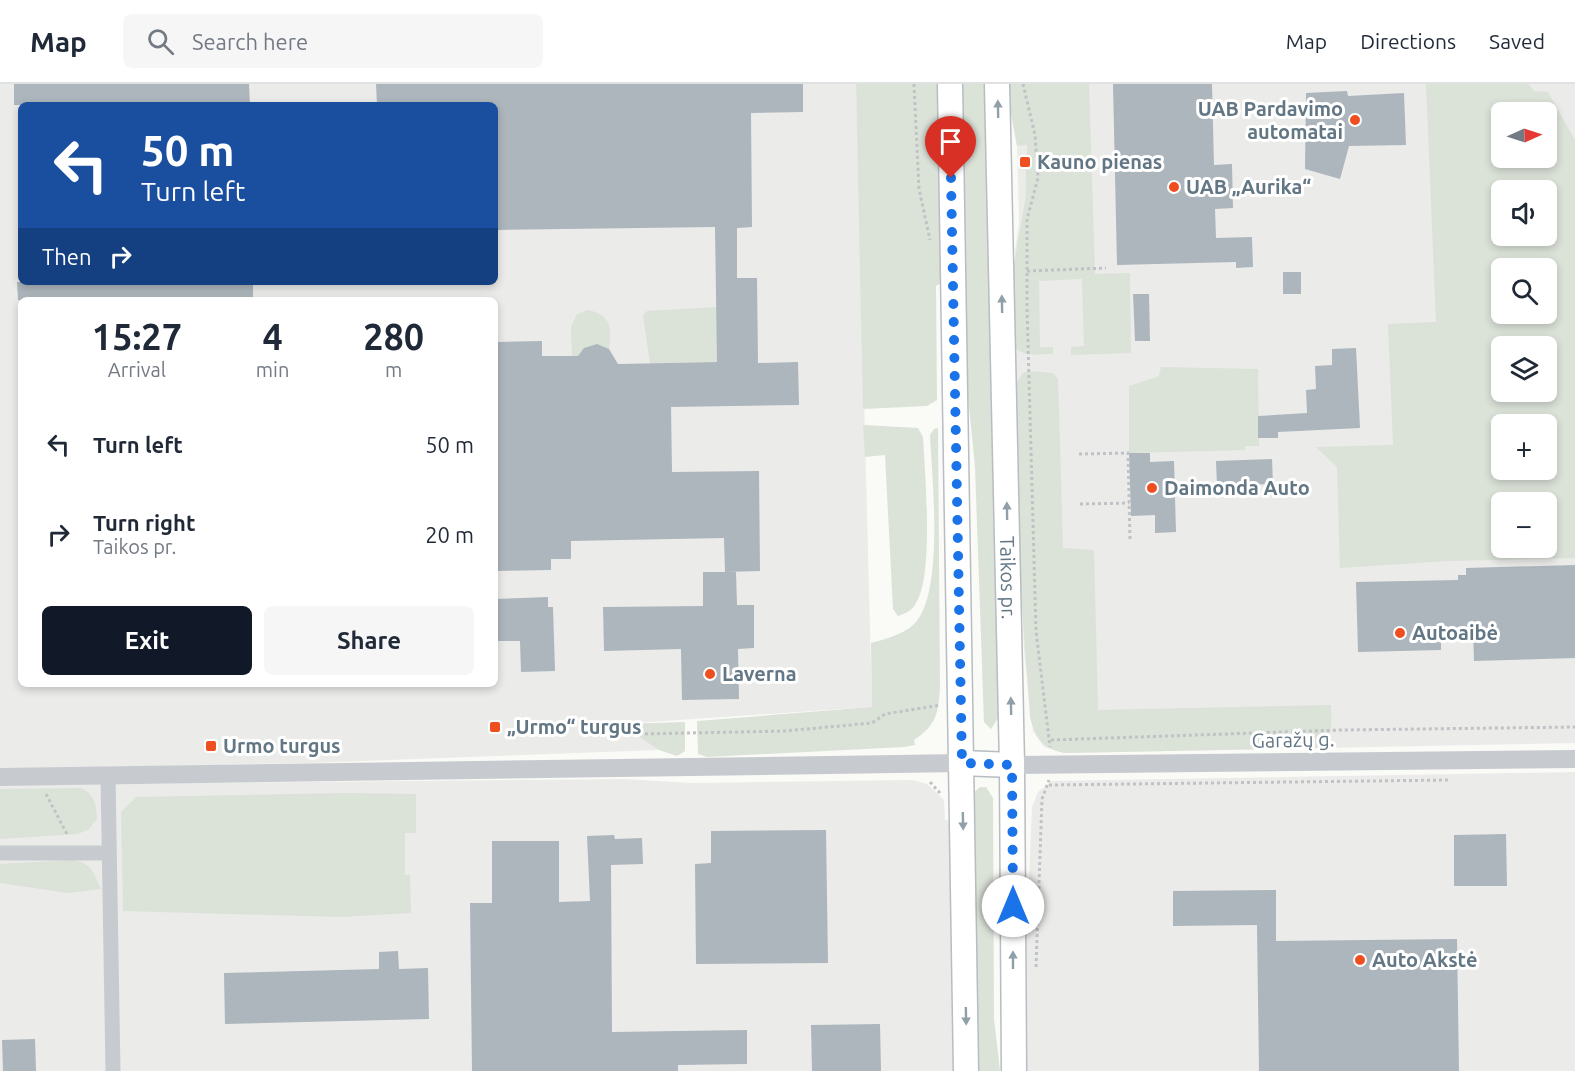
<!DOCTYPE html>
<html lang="en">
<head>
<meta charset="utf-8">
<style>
  body { margin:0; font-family:Ubuntu,sans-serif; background:#f6f6f7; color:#1f2937; height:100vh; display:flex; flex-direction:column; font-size:22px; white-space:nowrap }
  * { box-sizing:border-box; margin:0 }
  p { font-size:20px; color:#747a83 }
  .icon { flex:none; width:33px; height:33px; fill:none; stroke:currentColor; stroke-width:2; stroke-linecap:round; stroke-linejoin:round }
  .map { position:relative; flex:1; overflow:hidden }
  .panel { position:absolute; left:18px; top:213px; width:480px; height:390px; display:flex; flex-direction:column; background:#fff; border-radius:9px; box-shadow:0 3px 9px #0003 }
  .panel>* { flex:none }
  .banner { position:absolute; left:18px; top:18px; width:480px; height:183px; border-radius:9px; box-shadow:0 3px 9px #0003; background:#1a4fa0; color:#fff; overflow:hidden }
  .needle { width:39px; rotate:87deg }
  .tools { position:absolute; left:1491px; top:18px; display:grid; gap:12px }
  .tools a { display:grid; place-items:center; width:66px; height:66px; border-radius:9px; background:#fff; box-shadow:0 3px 9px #0003; font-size:30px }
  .pin { position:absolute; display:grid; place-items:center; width:51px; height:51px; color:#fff; margin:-62px -26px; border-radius:50% 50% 50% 0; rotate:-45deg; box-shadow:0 0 6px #0007 }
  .pin .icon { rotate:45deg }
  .me { position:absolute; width:66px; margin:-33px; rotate:0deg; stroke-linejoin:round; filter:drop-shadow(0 0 4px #0008) }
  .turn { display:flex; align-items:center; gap:21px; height:126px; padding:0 24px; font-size:27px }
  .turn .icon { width:78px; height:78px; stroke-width:2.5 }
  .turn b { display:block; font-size:42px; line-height:51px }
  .then { display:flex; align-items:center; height:57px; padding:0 24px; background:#0003; gap:12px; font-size:22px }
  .eta { display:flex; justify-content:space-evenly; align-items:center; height:102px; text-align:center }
  .eta b { font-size:36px; font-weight:600; line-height:42px }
  .button { display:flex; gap:12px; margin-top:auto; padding:12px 24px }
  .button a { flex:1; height:69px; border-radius:9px; background:#111827; color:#fff; font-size:24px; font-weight:600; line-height:69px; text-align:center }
  .button a+a { background:#f6f6f7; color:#1f2937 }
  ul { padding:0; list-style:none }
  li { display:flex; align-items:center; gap:18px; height:90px; padding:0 24px }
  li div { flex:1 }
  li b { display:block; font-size:22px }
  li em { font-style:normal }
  header { display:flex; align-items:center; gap:36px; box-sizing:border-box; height:84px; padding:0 30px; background:#fff; border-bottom:2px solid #e0e1e3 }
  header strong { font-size:28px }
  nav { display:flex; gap:33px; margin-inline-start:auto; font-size:21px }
  .search { width:420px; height:54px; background:#f6f6f7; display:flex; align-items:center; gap:15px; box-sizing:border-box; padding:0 21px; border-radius:9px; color:#747a83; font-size:22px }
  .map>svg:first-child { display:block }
  .built { fill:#ebebea; fill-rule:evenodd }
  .green { fill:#dbe2d8; fill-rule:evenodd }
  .building { fill:#adb6bc }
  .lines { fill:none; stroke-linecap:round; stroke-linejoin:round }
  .primary-casing { stroke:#b7bdc1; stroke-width:27 }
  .path { stroke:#c0c3c5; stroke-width:3; stroke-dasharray:3 3; stroke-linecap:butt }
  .minor { stroke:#c7cbcf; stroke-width:15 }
  .tertiary { stroke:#c7cbcf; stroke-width:18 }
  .primary { stroke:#fff; stroke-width:24 }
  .oneway { fill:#919fa9 }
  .route { stroke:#1a73e8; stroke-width:10; stroke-dasharray:0 18 }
  .poi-dot { fill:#ef4e21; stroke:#fff; stroke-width:2 }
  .labels { text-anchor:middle; stroke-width:6; stroke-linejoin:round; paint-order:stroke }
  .poi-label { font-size:20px; font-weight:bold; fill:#627684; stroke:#fff; text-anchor:start }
  .street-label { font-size:20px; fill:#627684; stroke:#fff }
</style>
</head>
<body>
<header>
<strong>Map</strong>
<div class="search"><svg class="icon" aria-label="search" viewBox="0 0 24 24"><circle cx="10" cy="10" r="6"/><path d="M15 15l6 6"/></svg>Search here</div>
<nav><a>Map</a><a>Directions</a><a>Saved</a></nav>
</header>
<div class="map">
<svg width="1575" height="987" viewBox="0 0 1575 987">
  <rect width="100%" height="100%" fill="#fafaf7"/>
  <!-- built -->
  <g class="built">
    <path d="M0,0h856l16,623 -251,17 38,26 -350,13 -309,6zM21,21h474v177h-474zM21,216h474v384h-474z"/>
    <path d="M1009,0h566v659l-510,10 -21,-6 -11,-16 -9,-79 -10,-266 1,-135 4,-28 -2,-77 -7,-38zM1502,28h44v46h-44zM1502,106h44v46h-44zM1502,184h44v46h-44zM1502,262h44v46h-44zM1502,340h44v46h-44zM1502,418h44v46h-44z"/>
    <path d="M1575,688v299h-548l-2,-97 7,-167 6,-15 14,-11z"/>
    <path d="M623,695l70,4 219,-3 15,4 8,7 9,9 1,20 6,1 2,250h-953v-286z"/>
  </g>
  <!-- green -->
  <g class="green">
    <path d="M856,0h82l4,198 -6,4 1,114 -10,6 -64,3z"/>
    <path d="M960,0h27l11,634 -7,11 -7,-7 -9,-255 -9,-92z"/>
    <path d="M1009,0h80l6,190 35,-1 1,80 -60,2v-8l13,-1 -2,-67 -43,2 1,66h13v7c-16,0 -31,4 -41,-10v-68l14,-81v-25h4l1,-14h-4v-11l-10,1 -7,-38z"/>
    <path d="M1426,0h103l5,7 14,1 27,48v418l-127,3 -108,7 -3,-101 -21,-20 77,-2 -5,-121 48,-2zM1502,28h44v46h-44zM1502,106h44v46h-44zM1502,184h44v46h-44zM1502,262h44v46h-44zM1502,340h44v46h-44zM1546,418v46h-44v-46z"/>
    <path d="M717,223v55l-67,1 -7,-47 4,-5z"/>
    <path d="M588,226c23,5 24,18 21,39 -13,-5 -22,-5 -31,7h-6l-1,-29 6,-13z"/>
    <path d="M1161,283l97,2 1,77h-14v4l-116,3v-67l30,-10z"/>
    <path d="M1029,287l24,2 5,6 5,169 31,2 4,160 233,-5c0,18 3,31 -13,43l-253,5c-22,-4 -30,-15 -35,-36l-12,-166 -4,-165 9,-13z"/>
    <path d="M863,341l55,3 5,9c2,35 11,139 -7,166 -4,8 -10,10 -18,13l-5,-7 -8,-154 -20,2z"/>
    <path d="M938,344l2,260c-2,25 -3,37 -26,52l1,5 -11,2 -197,10 -9,-3 -1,-33 175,-14 -1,-64c14,-4 31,-8 42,-18 32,-28 19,-149 17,-190l4,-6z"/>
    <path d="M685,638v29l-8,5 -18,-6 -39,-26z"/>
    <path d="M980,703h6l7,11 1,221 6,52h-23l-4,-278z"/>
    <path d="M81,704c14,7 15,16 16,31l-9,11 -11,4 -77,5v-50z"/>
    <path d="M344,709l72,1v39h-11v42h5l1,38 -69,4 -219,-6 -2,-99 15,-15z"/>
    <path d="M73,776c18,3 21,13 28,29l-33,4 -68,-10v-19z"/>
  </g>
  <!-- building -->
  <g class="building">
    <path d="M14,0h235l1,21h-236z"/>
    <path d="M376,0h427v28l-52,1 1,114 -15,1v50h20l1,85 40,-1 1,43 -128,2 1,65 87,-1 1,100 -35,1 -1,-34 -153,3v18h-20v11l-56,1v-229l47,-1v15h36l6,-8 13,-4 12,5 9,15 99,-2 -2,-135 -220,3v-125h-118z"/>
    <path d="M1113,0h99l2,81 18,-1 1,44 -18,1 1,29 36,-1 1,30 -17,1v-6l-119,3z"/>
    <path d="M1347,7l1,5 56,-3 2,52 -57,1 -9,33 -35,-10 1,-76z"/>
    <rect x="1283" y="188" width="18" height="22"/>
    <path d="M17,198h236v18h-235z"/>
    <path d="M1133,210h16l1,47h-15z"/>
    <path d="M1356,264l4,80 -82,4v6h-20v-22l49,-3 -1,-23 10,-1 -1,-23 17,-1v-16z"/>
    <path d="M1129,369h21v9l24,-1 2,71 -21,1v-18l-24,1z"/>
    <path d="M1272,375l1,25 -56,2 -1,-25z"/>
    <path d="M1575,481v93l-101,3 -1,-32h-32v21l-83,2 -2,-70 102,-2v-5h8v-7z"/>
    <path d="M703,488h33l1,33h17v43l-16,1 1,50 -57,1 -1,-51 -77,2 -1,-44 100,-1z"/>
    <path d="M548,513v10h5l2,64 -34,1 -1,-31h-25v-42z"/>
    <path d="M826,746l2,133 -132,1 -1,-100 16,-1v-32z"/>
    <path d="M1506,750l1,52h-53v-51z"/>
    <path d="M614,751l1,4 27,-1 1,26 -32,1 1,167 135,-2v34l-69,1v6h-206l-2,-168h22v-62h67v61l31,-1 -3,-65z"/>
    <path d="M1276,806v51l181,-2 2,132h-200l-2,-146 -84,1v-35z"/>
    <path d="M398,867l1,18 29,-1 1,51 -204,5 -1,-51 155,-4v-17z"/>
    <path d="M880,940l1,47h-69l-1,-46z"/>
    <path d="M35,955l1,32h-33l-1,-31z"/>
  </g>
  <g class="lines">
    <!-- primary casing -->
    <g class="primary-casing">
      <g id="primary">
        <path d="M950,0l16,987"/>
        <path id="s1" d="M997,0l15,681 2,306"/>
        <path d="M962,679l50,2"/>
      </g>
    </g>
    <!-- path -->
    <g class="path">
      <path d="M914,0l5,105 11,51"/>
      <path d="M1023,0l12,51 3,43 -11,41v88l9,324 14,116"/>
      <path d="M1027,187l79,-3"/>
      <path d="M1079,370l49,-1 2,87"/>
      <path d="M1080,420l49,-1"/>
      <path d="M591,651l194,-4 87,-8 13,-9 56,-9"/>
      <path d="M1051,656l291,-10 233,-3"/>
      <path d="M930,698l10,11"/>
      <path d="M1049,701l401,-5"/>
      <path d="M46,710l22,42"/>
      <path d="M1036,883l6,-168 7,-19"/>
    </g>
    <!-- minor -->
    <g class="minor">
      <path d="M108,692l5,295"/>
      <path d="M0,769h109"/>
    </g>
    <!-- tertiary -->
    <g class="tertiary">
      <path d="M1012,681l563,-6"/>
      <path d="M0,693l962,-14"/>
    </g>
    <!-- primary -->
    <use href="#primary" class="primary"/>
  </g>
  <!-- one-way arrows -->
  <defs><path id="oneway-solid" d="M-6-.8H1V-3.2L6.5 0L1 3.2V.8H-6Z" transform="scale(1.5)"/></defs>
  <g class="oneway">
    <use href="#oneway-solid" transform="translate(998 25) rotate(-91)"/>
    <use href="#oneway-solid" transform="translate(1002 220) rotate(-91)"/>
    <use href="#oneway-solid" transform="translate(1007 427) rotate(-91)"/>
    <use href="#oneway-solid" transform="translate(1011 622) rotate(-91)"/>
    <use href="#oneway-solid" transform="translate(963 737) rotate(89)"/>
    <use href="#oneway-solid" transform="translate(1013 876) rotate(-90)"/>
    <use href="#oneway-solid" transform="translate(966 932) rotate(89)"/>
  </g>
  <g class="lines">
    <!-- route -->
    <path class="route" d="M951,94l11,585 50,2 1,141"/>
  </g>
  <!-- markers -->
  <g class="poi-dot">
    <circle cx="1355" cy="36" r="6"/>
    <rect x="1019" y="72" width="12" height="12" rx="3"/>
    <circle cx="1174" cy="103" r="6"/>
    <circle cx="1152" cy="404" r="6"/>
    <circle cx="1400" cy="549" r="6"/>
    <circle cx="710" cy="590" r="6"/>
    <rect x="489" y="637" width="12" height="12" rx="3"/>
    <rect x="205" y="656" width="12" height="12" rx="3"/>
    <circle cx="1360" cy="876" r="6"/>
  </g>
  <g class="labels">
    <!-- poi labels -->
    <g class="poi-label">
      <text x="1343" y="32" text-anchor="end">UAB Pardavimo<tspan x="1343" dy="23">automatai</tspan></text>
      <text x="1037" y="85">Kauno pienas</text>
      <text x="1186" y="110">UAB „Aurika“</text>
      <text x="1164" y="411">Daimonda Auto</text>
      <text x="1412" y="556">Autoaibė</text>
      <text x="722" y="597">Laverna</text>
      <text x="507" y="650">„Urmo“ turgus</text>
      <text x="223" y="669">Urmo turgus</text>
      <text x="1372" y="883">Auto Akstė</text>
    </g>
    <!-- street labels -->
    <g class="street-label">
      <text dy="7" stroke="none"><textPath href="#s1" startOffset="494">Taikos pr.</textPath></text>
      <text transform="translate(1293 656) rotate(-1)" y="7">Garažų g.</text>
    </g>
  </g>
</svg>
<div class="tools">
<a><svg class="needle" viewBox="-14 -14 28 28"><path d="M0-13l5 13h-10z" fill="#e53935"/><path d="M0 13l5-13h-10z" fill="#747a83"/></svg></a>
<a><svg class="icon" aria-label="sound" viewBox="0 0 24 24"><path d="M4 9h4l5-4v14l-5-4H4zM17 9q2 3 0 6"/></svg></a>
<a><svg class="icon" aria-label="search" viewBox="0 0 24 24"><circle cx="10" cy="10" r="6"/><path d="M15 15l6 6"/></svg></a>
<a><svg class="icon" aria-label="layers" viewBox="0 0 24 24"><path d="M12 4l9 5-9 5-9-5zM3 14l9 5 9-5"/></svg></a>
<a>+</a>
<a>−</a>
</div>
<div class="pin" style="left:951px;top:94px;background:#d93025"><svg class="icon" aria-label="arrive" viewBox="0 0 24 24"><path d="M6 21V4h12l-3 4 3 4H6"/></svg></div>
<svg class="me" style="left:1013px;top:822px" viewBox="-20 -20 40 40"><circle r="19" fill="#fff"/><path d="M0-13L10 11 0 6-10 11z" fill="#1a73e8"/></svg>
<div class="banner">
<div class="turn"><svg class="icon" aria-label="left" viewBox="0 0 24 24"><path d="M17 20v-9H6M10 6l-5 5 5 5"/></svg><div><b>50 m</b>Turn left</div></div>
<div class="then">Then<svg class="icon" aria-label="right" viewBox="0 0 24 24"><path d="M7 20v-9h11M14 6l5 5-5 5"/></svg></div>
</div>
<section class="panel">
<div class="eta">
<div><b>15:27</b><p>Arrival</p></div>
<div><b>4</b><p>min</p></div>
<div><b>280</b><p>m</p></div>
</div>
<ul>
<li><svg class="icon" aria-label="left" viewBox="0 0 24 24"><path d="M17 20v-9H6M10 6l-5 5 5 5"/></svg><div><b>Turn left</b></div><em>50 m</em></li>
<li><svg class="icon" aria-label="right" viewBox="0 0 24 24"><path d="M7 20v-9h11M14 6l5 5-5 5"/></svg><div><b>Turn right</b><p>Taikos pr.</p></div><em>20 m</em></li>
</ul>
<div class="button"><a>Exit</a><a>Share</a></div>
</section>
</div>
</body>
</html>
